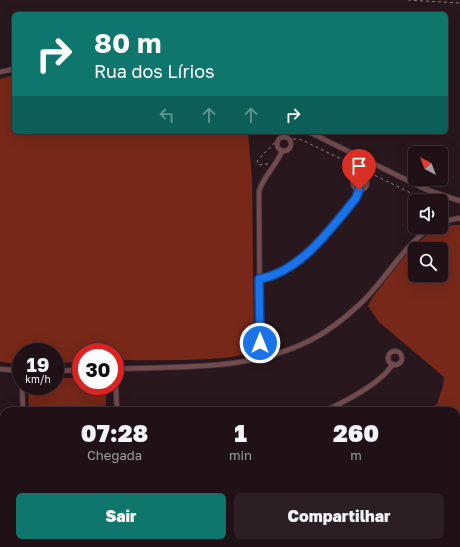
<!DOCTYPE html>
<html lang="pt">
<head>
<meta charset="utf-8">
<style>
  body { margin:0; font-family:"Golos Text",sans-serif; background:#2c1f23; color:#f1f3f6; height:100vh; display:flex; flex-direction:column; font-size:15px; white-space:nowrap }
  * { box-sizing:border-box; margin:0 }
  p { font-size:13px; color:#a19da1 }
  .icon { flex:none; width:22px; height:22px; fill:none; stroke:currentColor; stroke-width:2; stroke-linecap:round; stroke-linejoin:round }
  .map { position:relative; flex:1; overflow:hidden }
  .side { position:absolute; left:0px; top:407px; width:460px; height:140px; display:flex; flex-direction:column; background:#1f1116; border-radius:12px 12px 0 0; box-shadow:0 4px 16px #0002,0 0 0 1px #3c3135 }
  .side>* { flex:none }
  .guide { position:absolute; left:12px; top:12px; width:436px; height:122px; border-radius:6px; box-shadow:0 4px 16px #0002,0 0 0 1px #3c3135; background:#0f766e; color:#fff; overflow:hidden }
  .needle { width:26px; rotate:318deg }
  .controls { position:absolute; left:408px; top:146px; display:grid; gap:8px }
  .controls a { display:grid; place-items:center; width:40px; height:40px; border-radius:6px; background:#1f1116; box-shadow:0 4px 16px #0002,0 0 0 1px #3c3135; font-size:20px }
  .speed { position:absolute; left:12px; top:343px; display:flex; gap:8px; font-size:20px; font-weight:700; text-align:center }
  .speed>* { display:grid; place-content:center; width:52px; height:52px; border-radius:50%; background:#1f1116; box-shadow:0 4px 16px #0002,0 0 0 1px #3c3135; line-height:1 }
  .speed small { font-size:10px; font-weight:400 }
  .speed .limit { border:6px solid #d22; background:#fff; color:#111 }
  .pin { position:absolute; display:grid; place-items:center; width:34px; height:34px; color:#fff; margin:-41px -17px; border-radius:50% 50% 50% 0; rotate:-45deg; box-shadow:0 0 4px #0007 }
  .pin .icon { rotate:45deg }
  .me { position:absolute; width:44px; margin:-22px; rotate:0deg; stroke-linejoin:round; filter:drop-shadow(0 0 3px #0008) }
  .turn { display:flex; align-items:center; gap:14px; height:84px; padding:0 16px; font-size:18px }
  .turn .icon { width:52px; height:52px; stroke-width:2.5 }
  .turn b { display:block; font-size:28px; line-height:34px }
  .lanes { display:flex; align-items:center; height:38px; padding:0 16px; background:#0003; justify-content:center; gap:20px; direction:ltr }
  .lanes .off { opacity:.35 }
  .eta { display:flex; justify-content:space-evenly; align-items:center; height:68px; text-align:center }
  .eta b { font-size:24px; font-weight:800; line-height:28px }
  .action { display:flex; gap:8px; margin-top:auto; padding:8px 16px }
  .action a { flex:1; height:46px; border-radius:6px; background:#0f766e; color:#fff; font-size:16px; font-weight:800; line-height:46px; text-align:center }
  .action a+a { background:#2c1f23; color:#f1f3f6 }
  .map>svg:first-child { display:block }
  .forest { fill:#772819; fill-rule:evenodd }
  .lines { fill:none; stroke-linecap:round; stroke-linejoin:round }
  .stream { stroke:#a27aa8; stroke-width:1.5 }
  .street-casing { stroke:#45343b; stroke-width:6 }
  .secondary-casing { stroke:#45343b; stroke-width:8 }
  .path { stroke:#908086; stroke-width:1; stroke-dasharray:3 3; stroke-linecap:butt }
  .street { stroke:#714b4e; stroke-width:4.5 }
  .secondary { stroke:#a06469; stroke-width:6 }
  .route-casing { stroke:#114b97; stroke-width:10 }
  .route { stroke:#1a73e8; stroke-width:7 }
</style>
</head>
<body>
<div class="map">
<svg width="460" height="547" viewBox="0 0 460 547">
  <rect width="100%" height="100%" fill="#29171e"/>
  <!-- forest -->
  <g class="forest">
    <path d="M14,75v57h234l4,46 2,162c-1,5 -3,9 -8,13 -14,9 -108,7 -131,7v-8h-34v10l-26,1v-11h-34v12l-21,-2v-283z"/>
    <path d="M460,225v297l-4,1v-112h-30l11,-7 6,-18 1,-9 -65,-55 -11,-16 4,-8c18,-22 45,-64 72,-72 5,-1 11,-1 16,-1zM415,249h26v26h-26z"/>
    <path d="M55,378h26v8h23l3,4 -2,21h-76l-1,-25h27z"/>
    <path d="M20,543h135l-7,4h-141z"/>
    <path d="M174,543h243l-6,4h-226z"/>
  </g>
  <g class="lines">
    <!-- stream -->
    <g class="stream">
      <path d="M456,484l4,-2"/>
      <path d="M203,543l12,4"/>
      <path d="M132,547l1,-4"/>
      <path d="M220,547h11"/>
      <path d="M320,547l5,-4"/>
    </g>
    <!-- street casing -->
    <g class="street-casing">
      <g id="street">
        <path d="M0,72l14,-3"/>
        <path d="M309,132l116,57 35,12"/>
        <circle cx="284" cy="144" r="7"/>
        <circle cx="360" cy="183" r="7"/>
        <path d="M441,222l19,-4"/>
        <path d="M259,279c40,-6 72,-52 97,-81l3,-8"/>
        <circle cx="395" cy="358" r="7"/>
        <path d="M260,359l-1,-168c5,-15 17,-25 23,-40"/>
        <path d="M0,369l21,2"/>
        <path d="M115,369c66,-3 136,2 196,-29 18,-9 34,-22 49,-36 24,-22 45,-61 72,-77"/>
        <path d="M115,369l2,42"/>
        <path d="M55,371l26,-1"/>
        <path d="M22,386l1,25"/>
        <path d="M324,411c21,-9 57,-28 69,-47"/>
        <path d="M0,437h4"/>
        <path d="M0,503l4,-1"/>
      </g>
    </g>
    <!-- secondary casing -->
    <g class="secondary-casing">
      <g id="secondary">
        <path d="M456,531l4,-1"/>
        <path d="M456,540l4,-1"/>
        <path d="M420,547l7,-4"/>
        <path d="M439,547l10,-4"/>
      </g>
    </g>
    <!-- path -->
    <g class="path">
      <path d="M408,0l52,3"/>
      <path d="M268,164l-8,1 -3,-2 1,-3 22,-23 22,3 107,52 7,9"/>
    </g>
    <!-- street -->
    <use href="#street" class="street"/>
    <!-- secondary -->
    <use href="#secondary" class="secondary"/>
  </g>
  <g class="lines">
    <!-- route casing -->
    <g class="route-casing">
      <path id="route" d="M260,343l-1,-64c42,-7 72,-51 97,-81l3,-8"/>
    </g>
    <!-- route -->
    <use href="#route" class="route"/>
  </g>
</svg>
<div class="controls">
<a><svg class="needle" viewBox="-14 -14 28 28"><path d="M0-13l5 13h-10z" fill="#e53935"/><path d="M0 13l5-13h-10z" fill="#a19da1"/></svg></a>
<a><svg class="icon" aria-label="sound" viewBox="0 0 24 24"><path d="M4 9h4l5-4v14l-5-4H4zM17 9q2 3 0 6"/></svg></a>
<a><svg class="icon" aria-label="search" viewBox="0 0 24 24"><circle cx="10" cy="10" r="6"/><path d="M15 15l6 6"/></svg></a>
</div>
<div class="speed"><div>19<small>km/h</small></div><div class="limit">30</div></div>
<div class="pin" style="left:359px;top:190px;background:#d93025"><svg class="icon" aria-label="arrive" viewBox="0 0 24 24"><path d="M6 21V4h12l-3 4 3 4H6"/></svg></div>
<svg class="me" style="left:260px;top:343px" viewBox="-20 -20 40 40"><circle r="17" fill="#1a73e8" stroke="#fff" stroke-width="3"/><path d="M0-11L8 9 0 5-8 9z" fill="#fff"/></svg>
<div class="guide">
<div class="turn"><svg class="icon" aria-label="right" viewBox="0 0 24 24"><path d="M7 20v-9h11M14 6l5 5-5 5"/></svg><div><b>80 m</b>Rua dos Lírios</div></div>
<div class="lanes"><svg class="icon off" aria-label="left" viewBox="0 0 24 24"><path d="M17 20v-9H6M10 6l-5 5 5 5"/></svg><svg class="icon off" aria-label="ahead" viewBox="0 0 24 24"><path d="M12 20V5M6 11l6-6 6 6"/></svg><svg class="icon off" aria-label="ahead" viewBox="0 0 24 24"><path d="M12 20V5M6 11l6-6 6 6"/></svg><svg class="icon" aria-label="right" viewBox="0 0 24 24"><path d="M7 20v-9h11M14 6l5 5-5 5"/></svg></div>
</div>
<section class="side">
<div class="eta">
<div><b>07:28</b><p>Chegada</p></div>
<div><b>1</b><p>min</p></div>
<div><b>260</b><p>m</p></div>
</div>
<div class="action"><a>Sair</a><a>Compartilhar</a></div>
</section>
</div>
</body>
</html>
